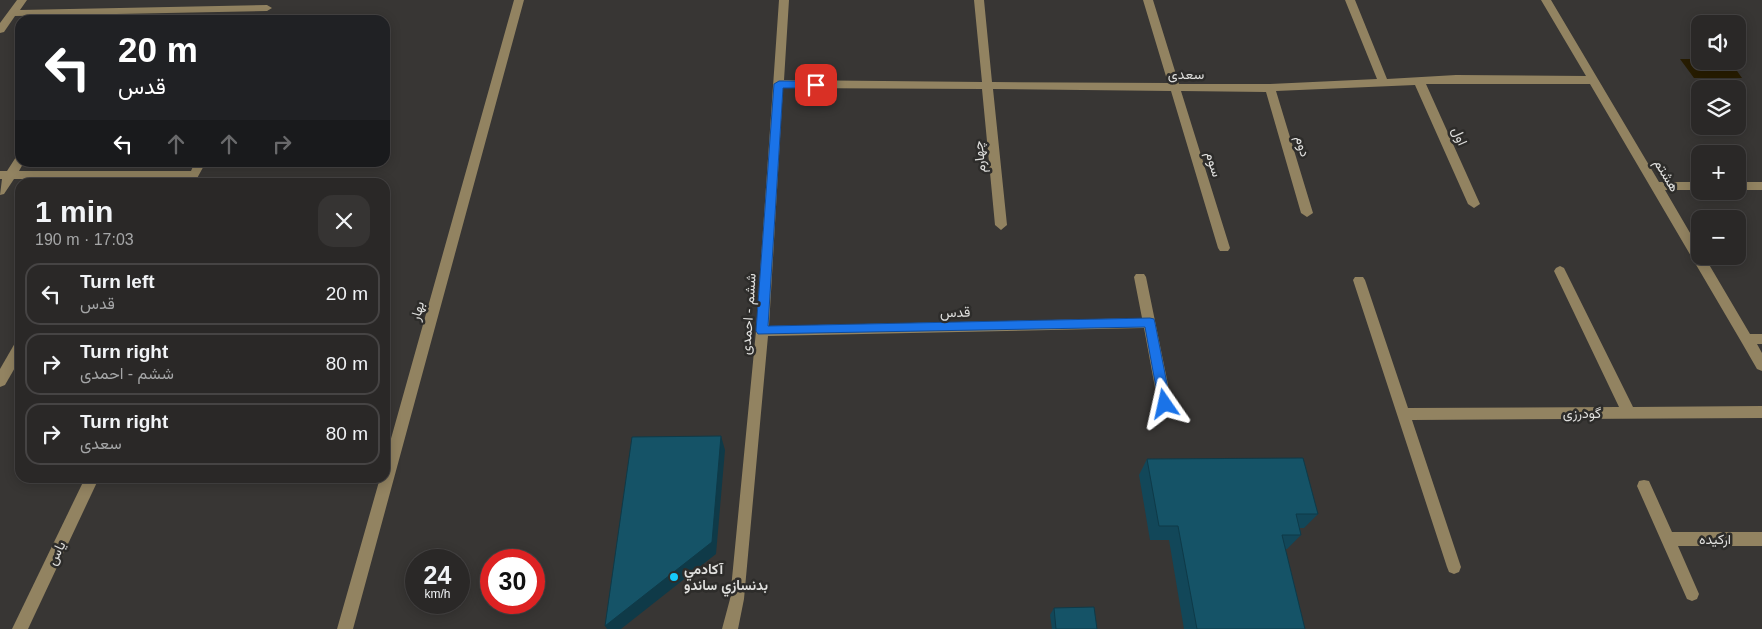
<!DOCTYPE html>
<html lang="en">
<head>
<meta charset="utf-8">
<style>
  body { margin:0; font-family:Helvetica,Vazirmatn,sans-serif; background:#363433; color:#f1f3f6; height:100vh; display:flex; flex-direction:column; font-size:19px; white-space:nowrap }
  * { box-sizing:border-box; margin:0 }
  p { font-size:16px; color:#a5a6a7 }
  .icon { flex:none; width:28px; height:28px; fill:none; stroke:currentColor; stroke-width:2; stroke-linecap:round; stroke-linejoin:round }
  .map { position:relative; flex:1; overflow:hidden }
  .panel { position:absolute; left:15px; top:178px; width:375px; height:305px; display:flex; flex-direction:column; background:#2a2827; border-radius:15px; box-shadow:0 2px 12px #0003,0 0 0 1px #464444 }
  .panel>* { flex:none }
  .top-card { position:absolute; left:15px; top:15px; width:375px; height:152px; border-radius:15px; box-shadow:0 2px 12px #0003,0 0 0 1px #464444; background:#202124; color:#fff; overflow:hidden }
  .fabs { position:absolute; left:1691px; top:15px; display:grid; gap:10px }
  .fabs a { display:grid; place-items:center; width:55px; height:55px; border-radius:10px; background:#2a2827; box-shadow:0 2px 12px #0003,0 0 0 1px #464444; font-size:25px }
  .speed { position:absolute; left:405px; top:549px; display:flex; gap:10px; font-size:25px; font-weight:700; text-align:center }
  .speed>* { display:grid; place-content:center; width:65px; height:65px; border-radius:50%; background:#2a2827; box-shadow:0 2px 12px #0003,0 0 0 1px #464444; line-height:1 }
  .speed small { font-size:12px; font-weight:400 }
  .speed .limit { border:8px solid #d22; background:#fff; color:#111 }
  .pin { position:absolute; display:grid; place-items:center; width:42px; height:42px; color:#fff; margin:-21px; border-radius:10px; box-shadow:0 2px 8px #0006 }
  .me { position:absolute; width:55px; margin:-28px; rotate:349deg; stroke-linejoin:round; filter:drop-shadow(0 0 4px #0008) }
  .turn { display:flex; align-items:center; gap:18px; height:105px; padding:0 20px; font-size:22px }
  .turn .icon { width:65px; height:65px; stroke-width:2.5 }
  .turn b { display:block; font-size:35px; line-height:42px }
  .lanes { display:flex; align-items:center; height:48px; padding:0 20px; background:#0003; justify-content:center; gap:25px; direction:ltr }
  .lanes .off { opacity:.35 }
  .round { display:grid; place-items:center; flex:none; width:52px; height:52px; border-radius:15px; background:#363433 }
  .headline { display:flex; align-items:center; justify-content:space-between; height:85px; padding:0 20px }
  h1 { font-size:30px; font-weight:700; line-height:38px }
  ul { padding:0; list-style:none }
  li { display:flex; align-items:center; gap:15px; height:62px; margin:0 10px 8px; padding:0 10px; border:2px solid #464444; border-radius:15px }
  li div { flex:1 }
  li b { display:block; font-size:19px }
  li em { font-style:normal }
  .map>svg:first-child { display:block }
  .water { fill:#281d02 }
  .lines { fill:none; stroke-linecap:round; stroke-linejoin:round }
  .minor { fill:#928361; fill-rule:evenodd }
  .wall { fill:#124759 }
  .shaded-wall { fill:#0f3a48 }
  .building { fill:#155367; stroke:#0f3a48 }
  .route { fill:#1a73e8; stroke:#114b97 }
  .poi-dot { fill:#16cafb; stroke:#2d2c2a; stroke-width:2 }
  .labels { text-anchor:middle; stroke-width:5; stroke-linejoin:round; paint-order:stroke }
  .street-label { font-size:14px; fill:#dfdfdd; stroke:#2d2c2a }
  .poi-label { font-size:14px; font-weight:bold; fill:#dfdfdd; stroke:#2d2c2a; text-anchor:start }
</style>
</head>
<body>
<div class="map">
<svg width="1762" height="629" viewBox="0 0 1762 629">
  <rect width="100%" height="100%" fill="#383634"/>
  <!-- water -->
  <path class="water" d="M1680,59h20v2h30l12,17h-48z"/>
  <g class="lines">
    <!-- minor -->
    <g class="minor">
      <path d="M17,0h10l-7,10 247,-5 5,3 -5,3 -252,5 -11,16 -4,1v-10z"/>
      <path d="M514,0h10l-171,629h-16l43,-151h5v-18z"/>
      <path d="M779,0h10l-5,80 198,2 -8,-82h10l8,82 176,1 -25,-83h10l26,84h91l107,-5 -32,-79h10l32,79 69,-4 130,1 -45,-76h10l108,182h41v8h-35l35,60v6h4l46,78h12v10h-5l5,9v18l-5,-2 -15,-26 -152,-259h-164l54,120 -6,4 -6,-4 -53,-119 -139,6 37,122 -6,4 -6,-4 -35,-121 -85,-1 49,157 -2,3h-8l-2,-3 -47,-157 -178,-2 14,136 -6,5 -6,-5 -13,-136 -199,-1 -14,238 373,-8 -8,-41 2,-3h8l2,3 26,127 -2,4 -5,2 -5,-2 -2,-4 -14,-76 -376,8 -24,263 -6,30h-16l8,-30 26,-268z"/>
      <path d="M20,156v6h4l-5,9h172l4,-9h11l-11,20h-10l1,-3h-172l-10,15 -4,1 2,-16h-2v-8h7l9,-14z"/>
      <rect x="1738" y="182" width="24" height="8"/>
      <path d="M1560,266l4,2 69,139 129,-1v12l-350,2 49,147 -2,5 -5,2 -5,-2 -2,-5 -94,-287 2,-3h8l2,3 43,128 211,-1 -65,-136 2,-3z"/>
      <path d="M20,342v17l-15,26 -5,2v-18l15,-26z"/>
      <path d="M85,478h14l-71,151h-16z"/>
      <path d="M1644,480l5,1 23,51h90v14h-84l21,48 -2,5 -5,2 -5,-2 -50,-113 2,-5z"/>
    </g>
  </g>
  <!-- wall -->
  <g class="wall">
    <path d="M1147,459l171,55 -14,14h-4l1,7 -14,14h-2l20,80h-121l-15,-89h-19l-11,-65z"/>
    <path d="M1054,608l43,21h-45l-2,-14z"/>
  </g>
  <!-- shaded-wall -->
  <path class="shaded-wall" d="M721,436l4,14 -9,104 -95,75h-14l-2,-3z"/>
  <!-- building -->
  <g class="building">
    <path d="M721,436l-9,106 -107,84 27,-189z"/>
    <path d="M1303,458l15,56h-22l5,21h-19l23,94h-108l-19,-103h-19l-12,-67z"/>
    <path d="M1094,607l3,22h-41l-2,-21z"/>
  </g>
  <!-- route -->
  <path class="route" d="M779,81h37l5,4 -5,3h-33l-15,238 382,-8 4,1 1,4 16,81 -2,4 -4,1 -5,-1 -1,-4 -14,-77 -387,7 -2,-3 18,-247z"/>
  <!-- markers -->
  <circle class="poi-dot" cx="674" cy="577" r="5"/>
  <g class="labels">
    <!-- street labels -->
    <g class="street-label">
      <text x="1186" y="79">سعدی</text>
      <text transform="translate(1460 136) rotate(66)" y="5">اول</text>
      <text transform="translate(1303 146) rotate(74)" y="5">دوم</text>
      <text transform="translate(979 157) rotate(-96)" y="5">چهارم</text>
      <text transform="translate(1214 164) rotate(73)" y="5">سوم</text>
      <text transform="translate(1667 175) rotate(59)" y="5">هشتم</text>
      <text transform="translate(417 311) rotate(-75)" y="5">بهار</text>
      <text transform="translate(955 312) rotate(-1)" y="5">قدس</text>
      <text transform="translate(748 314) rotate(-86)" y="5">ششم - احمدی</text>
      <text x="1582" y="418">گودرزی</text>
      <text x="1715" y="544">ارکیده</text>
      <text transform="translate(56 553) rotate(-64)" y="5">یاس</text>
    </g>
    <!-- poi labels -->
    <g class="poi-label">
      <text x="684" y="574">آكادمي<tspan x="684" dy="16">بدنسازي ساندو</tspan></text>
    </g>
  </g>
</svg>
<div class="fabs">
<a><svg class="icon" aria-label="sound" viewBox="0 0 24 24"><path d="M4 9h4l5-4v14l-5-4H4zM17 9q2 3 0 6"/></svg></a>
<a><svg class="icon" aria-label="layers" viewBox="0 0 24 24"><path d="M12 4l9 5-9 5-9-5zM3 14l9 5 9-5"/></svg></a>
<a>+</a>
<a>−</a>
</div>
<div class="speed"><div>24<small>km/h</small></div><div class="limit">30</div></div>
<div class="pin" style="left:816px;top:85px;background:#d93025"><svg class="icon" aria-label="arrive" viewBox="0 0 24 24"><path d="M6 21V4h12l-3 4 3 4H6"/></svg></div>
<svg class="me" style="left:1165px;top:404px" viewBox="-20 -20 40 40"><path d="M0-17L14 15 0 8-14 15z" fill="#1a73e8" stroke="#fff" stroke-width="4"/></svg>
<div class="top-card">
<div class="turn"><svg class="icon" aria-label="left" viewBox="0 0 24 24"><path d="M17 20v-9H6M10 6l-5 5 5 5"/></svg><div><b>20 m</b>قدس</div></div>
<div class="lanes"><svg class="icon" aria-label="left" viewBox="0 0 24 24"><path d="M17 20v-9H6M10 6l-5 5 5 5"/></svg><svg class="icon off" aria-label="ahead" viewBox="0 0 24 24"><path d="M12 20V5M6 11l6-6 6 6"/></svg><svg class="icon off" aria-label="ahead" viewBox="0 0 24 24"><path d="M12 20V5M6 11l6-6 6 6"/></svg><svg class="icon off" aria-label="right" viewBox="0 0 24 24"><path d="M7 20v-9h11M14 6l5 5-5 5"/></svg></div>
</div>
<section class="panel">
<div class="headline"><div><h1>1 min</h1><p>190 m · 17:03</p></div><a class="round"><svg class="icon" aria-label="close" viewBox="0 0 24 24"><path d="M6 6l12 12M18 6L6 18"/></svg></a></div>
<ul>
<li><svg class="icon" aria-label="left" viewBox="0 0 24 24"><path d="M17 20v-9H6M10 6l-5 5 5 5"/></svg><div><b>Turn left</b><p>قدس</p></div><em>20 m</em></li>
<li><svg class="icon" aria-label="right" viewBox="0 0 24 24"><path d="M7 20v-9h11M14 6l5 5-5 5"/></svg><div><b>Turn right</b><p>ششم - احمدی</p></div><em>80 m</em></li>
<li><svg class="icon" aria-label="right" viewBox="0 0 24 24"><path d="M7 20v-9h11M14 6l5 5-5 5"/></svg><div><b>Turn right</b><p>سعدی</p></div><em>80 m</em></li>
</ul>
</section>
</div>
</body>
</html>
